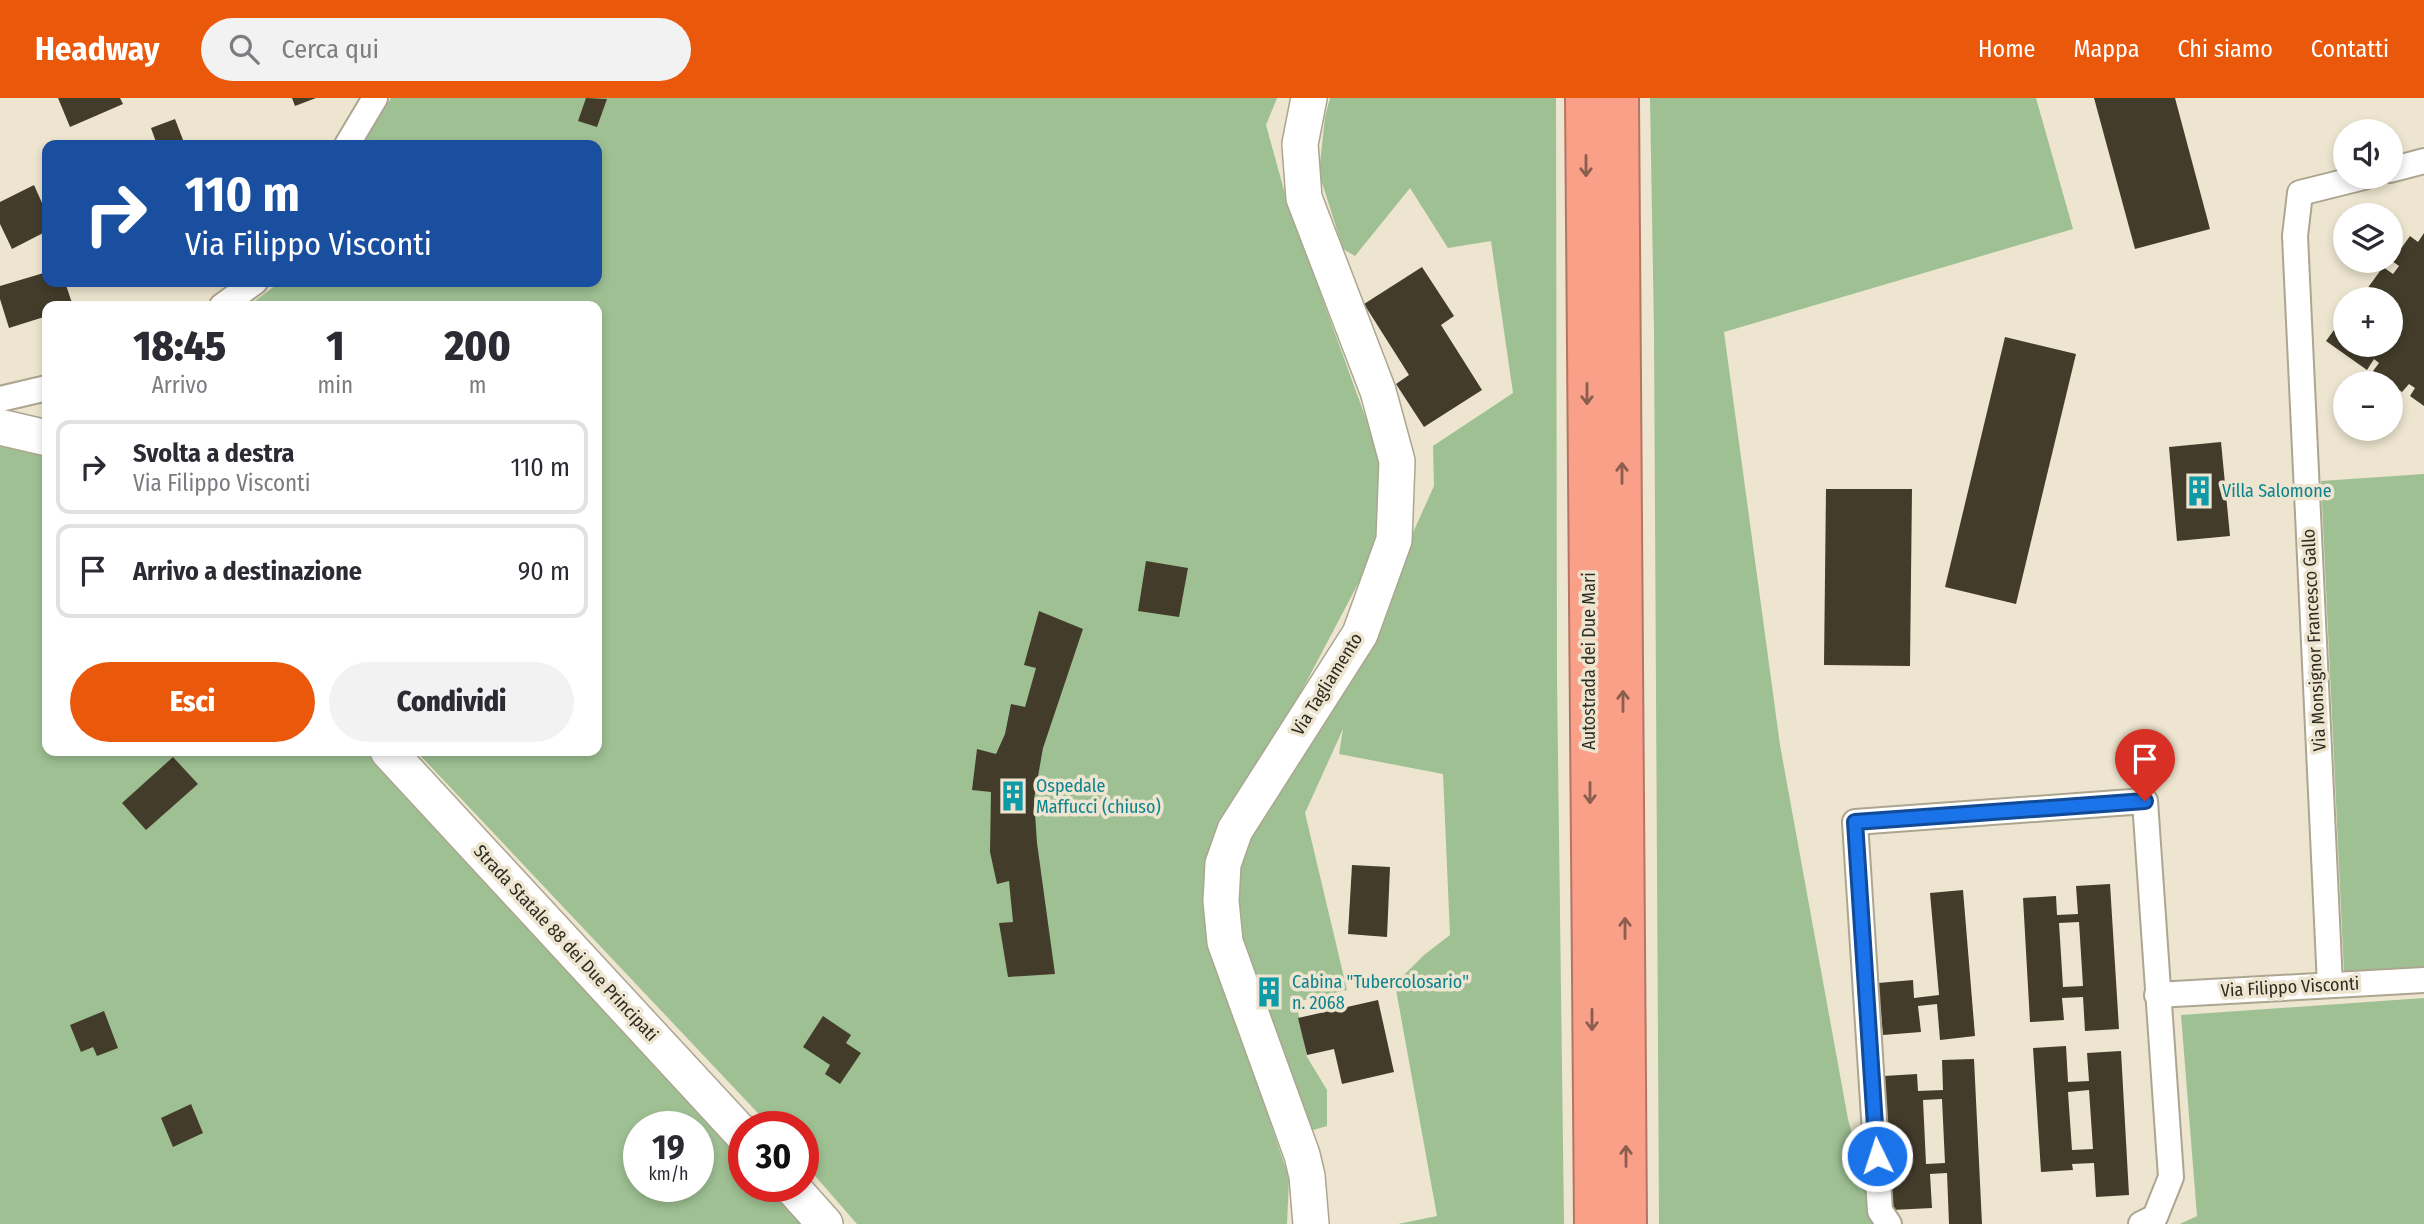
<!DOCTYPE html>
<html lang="it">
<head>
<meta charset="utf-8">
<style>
  body { margin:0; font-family:"Fira Sans Condensed",sans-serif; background:#f2f2f3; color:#2b2b33; height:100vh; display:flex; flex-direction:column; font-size:26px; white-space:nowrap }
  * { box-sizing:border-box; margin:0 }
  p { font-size:23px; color:#7c7c81 }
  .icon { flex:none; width:38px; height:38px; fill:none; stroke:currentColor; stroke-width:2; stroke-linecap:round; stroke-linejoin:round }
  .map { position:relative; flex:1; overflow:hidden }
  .details { position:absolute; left:42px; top:203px; width:560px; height:455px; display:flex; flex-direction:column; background:#fff; border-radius:14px; box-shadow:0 4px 10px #0003 }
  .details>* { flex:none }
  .hud { position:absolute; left:42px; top:42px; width:560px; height:147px; border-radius:14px; box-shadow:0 4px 10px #0003; background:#1a4fa0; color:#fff; overflow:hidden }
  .tools { position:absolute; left:2333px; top:21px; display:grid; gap:14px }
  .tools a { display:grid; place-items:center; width:70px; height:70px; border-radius:50%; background:#fff; box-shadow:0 4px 10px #0003; font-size:35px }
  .speed { position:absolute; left:623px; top:1013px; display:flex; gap:14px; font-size:35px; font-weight:700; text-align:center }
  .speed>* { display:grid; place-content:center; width:91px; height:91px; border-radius:50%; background:#fff; box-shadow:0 4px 10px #0003; line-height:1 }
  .speed small { font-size:18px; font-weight:400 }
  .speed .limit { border:10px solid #d22; background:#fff; color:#111 }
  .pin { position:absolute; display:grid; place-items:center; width:60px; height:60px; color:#fff; margin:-72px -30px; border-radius:50% 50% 50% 0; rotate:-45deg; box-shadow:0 0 7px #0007 }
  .pin .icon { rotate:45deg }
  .me { position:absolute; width:77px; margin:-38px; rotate:356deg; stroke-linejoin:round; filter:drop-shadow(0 0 5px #0008) }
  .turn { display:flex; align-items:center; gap:24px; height:147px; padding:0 28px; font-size:32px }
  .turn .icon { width:91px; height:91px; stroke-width:2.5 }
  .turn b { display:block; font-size:49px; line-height:60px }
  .eta { display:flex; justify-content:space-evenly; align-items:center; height:119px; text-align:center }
  .eta b { font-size:42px; font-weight:800; line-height:49px }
  .primary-button { display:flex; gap:14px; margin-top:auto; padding:14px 28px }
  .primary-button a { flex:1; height:80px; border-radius:42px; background:#ea580c; color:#fff; font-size:28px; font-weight:800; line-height:80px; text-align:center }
  .primary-button a+a { background:#f2f2f3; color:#2b2b33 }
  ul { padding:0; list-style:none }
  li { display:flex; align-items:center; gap:21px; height:94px; margin:0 14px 10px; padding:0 14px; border:4px solid #e1e1e2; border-radius:14px }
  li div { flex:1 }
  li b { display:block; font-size:26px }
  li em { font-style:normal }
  header { display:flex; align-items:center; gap:42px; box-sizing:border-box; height:98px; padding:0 35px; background:#ea580c; color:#fff }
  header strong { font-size:33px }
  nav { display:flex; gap:38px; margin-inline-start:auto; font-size:24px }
  .search { width:490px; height:63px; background:#f2f2f3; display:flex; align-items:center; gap:18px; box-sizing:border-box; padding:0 24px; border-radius:38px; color:#7c7c81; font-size:26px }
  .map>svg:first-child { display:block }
  .green { fill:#9ec093; fill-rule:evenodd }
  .building { fill:#433c2b; fill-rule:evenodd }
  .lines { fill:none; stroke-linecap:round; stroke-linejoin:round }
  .street-casing { stroke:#aca590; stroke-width:28 }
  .secondary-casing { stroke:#aca590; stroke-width:38 }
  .highway-casing { stroke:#b37665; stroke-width:42 }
  .street { stroke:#fff; stroke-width:24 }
  .secondary { stroke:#fff; stroke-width:35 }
  .highway { stroke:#fa9f88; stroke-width:38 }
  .oneway { stroke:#8a5f50 }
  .route-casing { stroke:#114b97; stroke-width:18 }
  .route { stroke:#1a73e8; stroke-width:12 }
  .labels { text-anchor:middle; stroke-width:7; stroke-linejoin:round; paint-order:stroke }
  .culture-label { font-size:18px; fill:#0d838f; stroke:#ede5cf; text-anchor:start }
  .street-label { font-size:18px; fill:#2e2b23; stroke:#ede5cf }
</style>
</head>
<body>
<header>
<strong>Headway</strong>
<div class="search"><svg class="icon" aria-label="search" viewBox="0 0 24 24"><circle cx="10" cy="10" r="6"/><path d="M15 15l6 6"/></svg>Cerca qui</div>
<nav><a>Home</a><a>Mappa</a><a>Chi siamo</a><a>Contatti</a></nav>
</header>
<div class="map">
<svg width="2424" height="1126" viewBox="0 0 2424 1126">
  <rect width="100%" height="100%" fill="#ede5cf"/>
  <!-- green -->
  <g class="green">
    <path d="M391,0h886l-11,27 21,76 95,262v67l-21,48 -62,118 -84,136 -7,21 3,93 78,232 -2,46h-430l-54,-62v-35h-32l-355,-376h181v-445h-349l32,-24h317v-137h-237z"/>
    <path d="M1330,0h226l1,581 7,545h-166l39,-8 -42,-232 29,-29 26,-20 -7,-161 -104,-20 4,-25 -38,84 42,177 -51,12 11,55 20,33v36l-17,5 -57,-154 -18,-65 7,-63 105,-170 87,-193 -1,-40 80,-53 -22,-152 -43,7 -38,-60 -55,68 -12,-7 -24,-76 6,-56z"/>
    <path d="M1650,0h386l37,131 -349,103 56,413 68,374 28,105h-217l-5,-893z"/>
    <path d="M0,346l47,7v300h325l372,394v41l39,1 35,37h-818zM639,1029h59v59h-59z"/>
    <path d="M2424,376v494l-80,4 -23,-491z"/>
    <path d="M2424,900v226h-244l17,-8 -16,-201z"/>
  </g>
  <!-- building -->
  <g class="building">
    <path d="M58,0h62l3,6 -53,23z"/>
    <path d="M292,0h24l-21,8z"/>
    <path d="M586,0l21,1 -10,28 -19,-6z"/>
    <path d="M2094,0h81l35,131 -75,20z"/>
    <path d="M175,21l10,26h-28l-6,-17z"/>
    <path d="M34,87l13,29v17l-35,18 -12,-25v-22z"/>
    <path d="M2424,135v173l-14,-10 5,-8 -6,-4 -7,8 -29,-21 6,-8 -5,-4 -7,11 -41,-29 19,-26v30h45v-46h-26l-3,-2 22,-30 10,7 6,-8 -7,-5 18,-25 8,6z"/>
    <path d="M1422,169l32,49 -13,9 41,65 -58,37 -28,-43 13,-9 -45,-71z"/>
    <path d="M47,174v10h18l8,24h-26v10l-38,12 -9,-29v-13z"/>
    <path d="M2005,239l71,17 -60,250 -71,-17z"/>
    <path d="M2221,344l9,94 -53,5 -8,-94z"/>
    <path d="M1826,391h86l-2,177 -86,-1z"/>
    <path d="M1146,463l42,7 -9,49 -41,-6z"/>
    <path d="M1039,513l44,18 -40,119 -9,51 3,44 18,131 -47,3 -9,-54 14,-1 -4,-41 -12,3 -7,-32 1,-60 -19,-2 5,-41 19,5 9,-20 6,-30 14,3 11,-39 -12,-3z"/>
    <path d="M173,659l25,27 -52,46 -24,-27z"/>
    <path d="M1352,767l38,2 -3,70 -39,-3z"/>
    <path d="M2110,786l9,145 -34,2 -2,-34 -21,1 2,22 -34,2 -7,-124 33,-2 1,19 21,-1 -2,-28zM2079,824l4,64 -20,1 -4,-64z"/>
    <path d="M1963,792l12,146 -35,4 -3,-36 -19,2 3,26 -38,3 -5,-52 35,-3 1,18 25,-3 -9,-102z"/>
    <path d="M1276,883l4,17 -17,5 -5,-17z"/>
    <path d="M1378,902l16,72 -52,12 -8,-35 -27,6 -9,-37z"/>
    <path d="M104,913l14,37 -21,8 -4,-9 -12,5 -11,-27z"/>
    <path d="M823,918l28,19 -5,8 15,10 -21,31 -15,-10 5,-9 -27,-18z"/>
    <path d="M2066,948l2,36 21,-1 -2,-28 34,-2 8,144 -33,2 -2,-34 -22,1 1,6 -32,2 -8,-124zM2089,992l4,59 -21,1 -4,-58z"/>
    <path d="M1974,961l8,165h-33l-2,-51 -17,1 2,34 -41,2 -7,-134 33,-2 1,17 25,-1 -1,-30zM1942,1001l3,64 -19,1 -3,-64z"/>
    <path d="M191,1006l12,29 -30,14 -12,-29z"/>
  </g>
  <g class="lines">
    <!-- street casing -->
    <g class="street-casing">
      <g id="street">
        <path d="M347,47l28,-47"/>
        <path d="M2390,72l34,-9"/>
        <path d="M222,208l33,-24"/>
        <path d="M0,301l47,-11"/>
        <path d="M2330,887l-35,-749 5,-43 64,-16"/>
        <path d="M2157,897l267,-15"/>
        <path d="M1889,1126l-9,-13 -25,-389 290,-21 26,376 -16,40 -14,7"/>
      </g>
    </g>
    <!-- secondary casing -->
    <g class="secondary-casing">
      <g id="secondary">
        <path d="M1309,0l-9,46 4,54 74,193 19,70 -3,79 -34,94 -125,196 -12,34 -2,37 4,41 77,213 5,21 4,48"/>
        <path d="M0,329l47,11"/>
        <path d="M388,653l356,385"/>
        <path d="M791,1088l34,38"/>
      </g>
    </g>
    <!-- highway casing -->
    <g class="highway-casing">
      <g id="highway">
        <path d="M1585,0l9,1126"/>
        <path d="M1619,0l8,1126"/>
      </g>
    </g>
    <!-- street -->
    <use href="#street" class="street"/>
    <!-- secondary -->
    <use href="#secondary" class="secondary"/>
    <!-- highway -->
    <use href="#highway" class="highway"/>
  </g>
  <!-- one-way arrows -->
  <defs><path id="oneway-shaft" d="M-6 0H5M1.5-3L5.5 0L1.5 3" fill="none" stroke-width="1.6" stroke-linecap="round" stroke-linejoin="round" transform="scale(1.75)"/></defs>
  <g class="oneway">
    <use href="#oneway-shaft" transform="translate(1586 68) rotate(90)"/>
    <use href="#oneway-shaft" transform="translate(1587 296) rotate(90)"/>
    <use href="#oneway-shaft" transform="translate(1622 375) rotate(-90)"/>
    <use href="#oneway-shaft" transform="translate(1623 603) rotate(-90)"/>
    <use href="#oneway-shaft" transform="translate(1590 695) rotate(90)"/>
    <use href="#oneway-shaft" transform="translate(1625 830) rotate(-90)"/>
    <use href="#oneway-shaft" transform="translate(1592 922) rotate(90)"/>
    <use href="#oneway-shaft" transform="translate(1626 1058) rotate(-90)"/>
  </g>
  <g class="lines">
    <!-- route casing -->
    <g class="route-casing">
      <path id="route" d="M1877,1058l-22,-334 290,-21"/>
    </g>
    <!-- route -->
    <use href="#route" class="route"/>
  </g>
  <!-- icons -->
  <defs>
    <g id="building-bare" transform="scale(2.415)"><path d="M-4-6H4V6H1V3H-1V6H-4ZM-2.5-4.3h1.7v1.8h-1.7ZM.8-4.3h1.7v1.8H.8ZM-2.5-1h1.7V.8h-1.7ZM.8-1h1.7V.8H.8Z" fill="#0f9aa8" stroke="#ede5cf" stroke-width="2.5" paint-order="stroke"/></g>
  </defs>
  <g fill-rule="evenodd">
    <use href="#building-bare" x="2199" y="393"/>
    <use href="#building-bare" x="1013" y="698"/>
    <use href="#building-bare" x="1269" y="894"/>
  </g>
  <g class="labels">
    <!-- culture labels -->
    <g class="culture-label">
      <text x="2222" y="399">Villa Salomone</text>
      <text x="1036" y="694">Ospedale<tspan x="1036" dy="21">Maffucci (chiuso)</tspan></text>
      <text x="1292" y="890">Cabina "Tubercolosario"<tspan x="1292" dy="21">n. 2068</tspan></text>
    </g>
    <!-- street labels -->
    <g class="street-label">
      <text transform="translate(2314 542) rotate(-93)" y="6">Via Monsignor Francesco Gallo</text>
      <text transform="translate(1589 563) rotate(-90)" y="6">Autostrada dei Due Mari</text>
      <text transform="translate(1327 586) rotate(-58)" y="6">Via Tagliamento</text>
      <text transform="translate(566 845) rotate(47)" y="6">Strada Statale 88 dei Due Principati</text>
      <text transform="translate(2290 889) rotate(-3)" y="6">Via Filippo Visconti</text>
    </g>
  </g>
</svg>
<div class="tools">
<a><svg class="icon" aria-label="sound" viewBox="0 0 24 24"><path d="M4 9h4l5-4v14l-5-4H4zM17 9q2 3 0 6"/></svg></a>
<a><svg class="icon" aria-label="layers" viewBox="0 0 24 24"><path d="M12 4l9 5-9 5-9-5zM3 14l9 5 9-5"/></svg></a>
<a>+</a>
<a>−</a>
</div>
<div class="speed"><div>19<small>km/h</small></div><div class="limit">30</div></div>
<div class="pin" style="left:2145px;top:703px;background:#d93025"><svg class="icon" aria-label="arrive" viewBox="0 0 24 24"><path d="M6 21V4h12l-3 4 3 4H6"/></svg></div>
<svg class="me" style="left:1877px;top:1058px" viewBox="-20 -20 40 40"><circle r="17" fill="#1a73e8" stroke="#fff" stroke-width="3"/><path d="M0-11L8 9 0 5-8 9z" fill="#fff"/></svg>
<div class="hud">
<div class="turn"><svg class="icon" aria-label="right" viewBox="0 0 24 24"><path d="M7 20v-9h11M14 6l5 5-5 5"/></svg><div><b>110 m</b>Via Filippo Visconti</div></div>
</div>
<section class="details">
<div class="eta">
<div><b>18:45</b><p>Arrivo</p></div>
<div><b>1</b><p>min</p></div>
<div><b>200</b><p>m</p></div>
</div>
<ul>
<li><svg class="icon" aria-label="right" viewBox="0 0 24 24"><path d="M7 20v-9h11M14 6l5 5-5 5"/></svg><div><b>Svolta a destra</b><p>Via Filippo Visconti</p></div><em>110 m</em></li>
<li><svg class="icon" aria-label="arrive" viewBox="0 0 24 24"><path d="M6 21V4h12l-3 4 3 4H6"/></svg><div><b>Arrivo a destinazione</b></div><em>90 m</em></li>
</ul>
<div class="primary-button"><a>Esci</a><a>Condividi</a></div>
</section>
</div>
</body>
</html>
